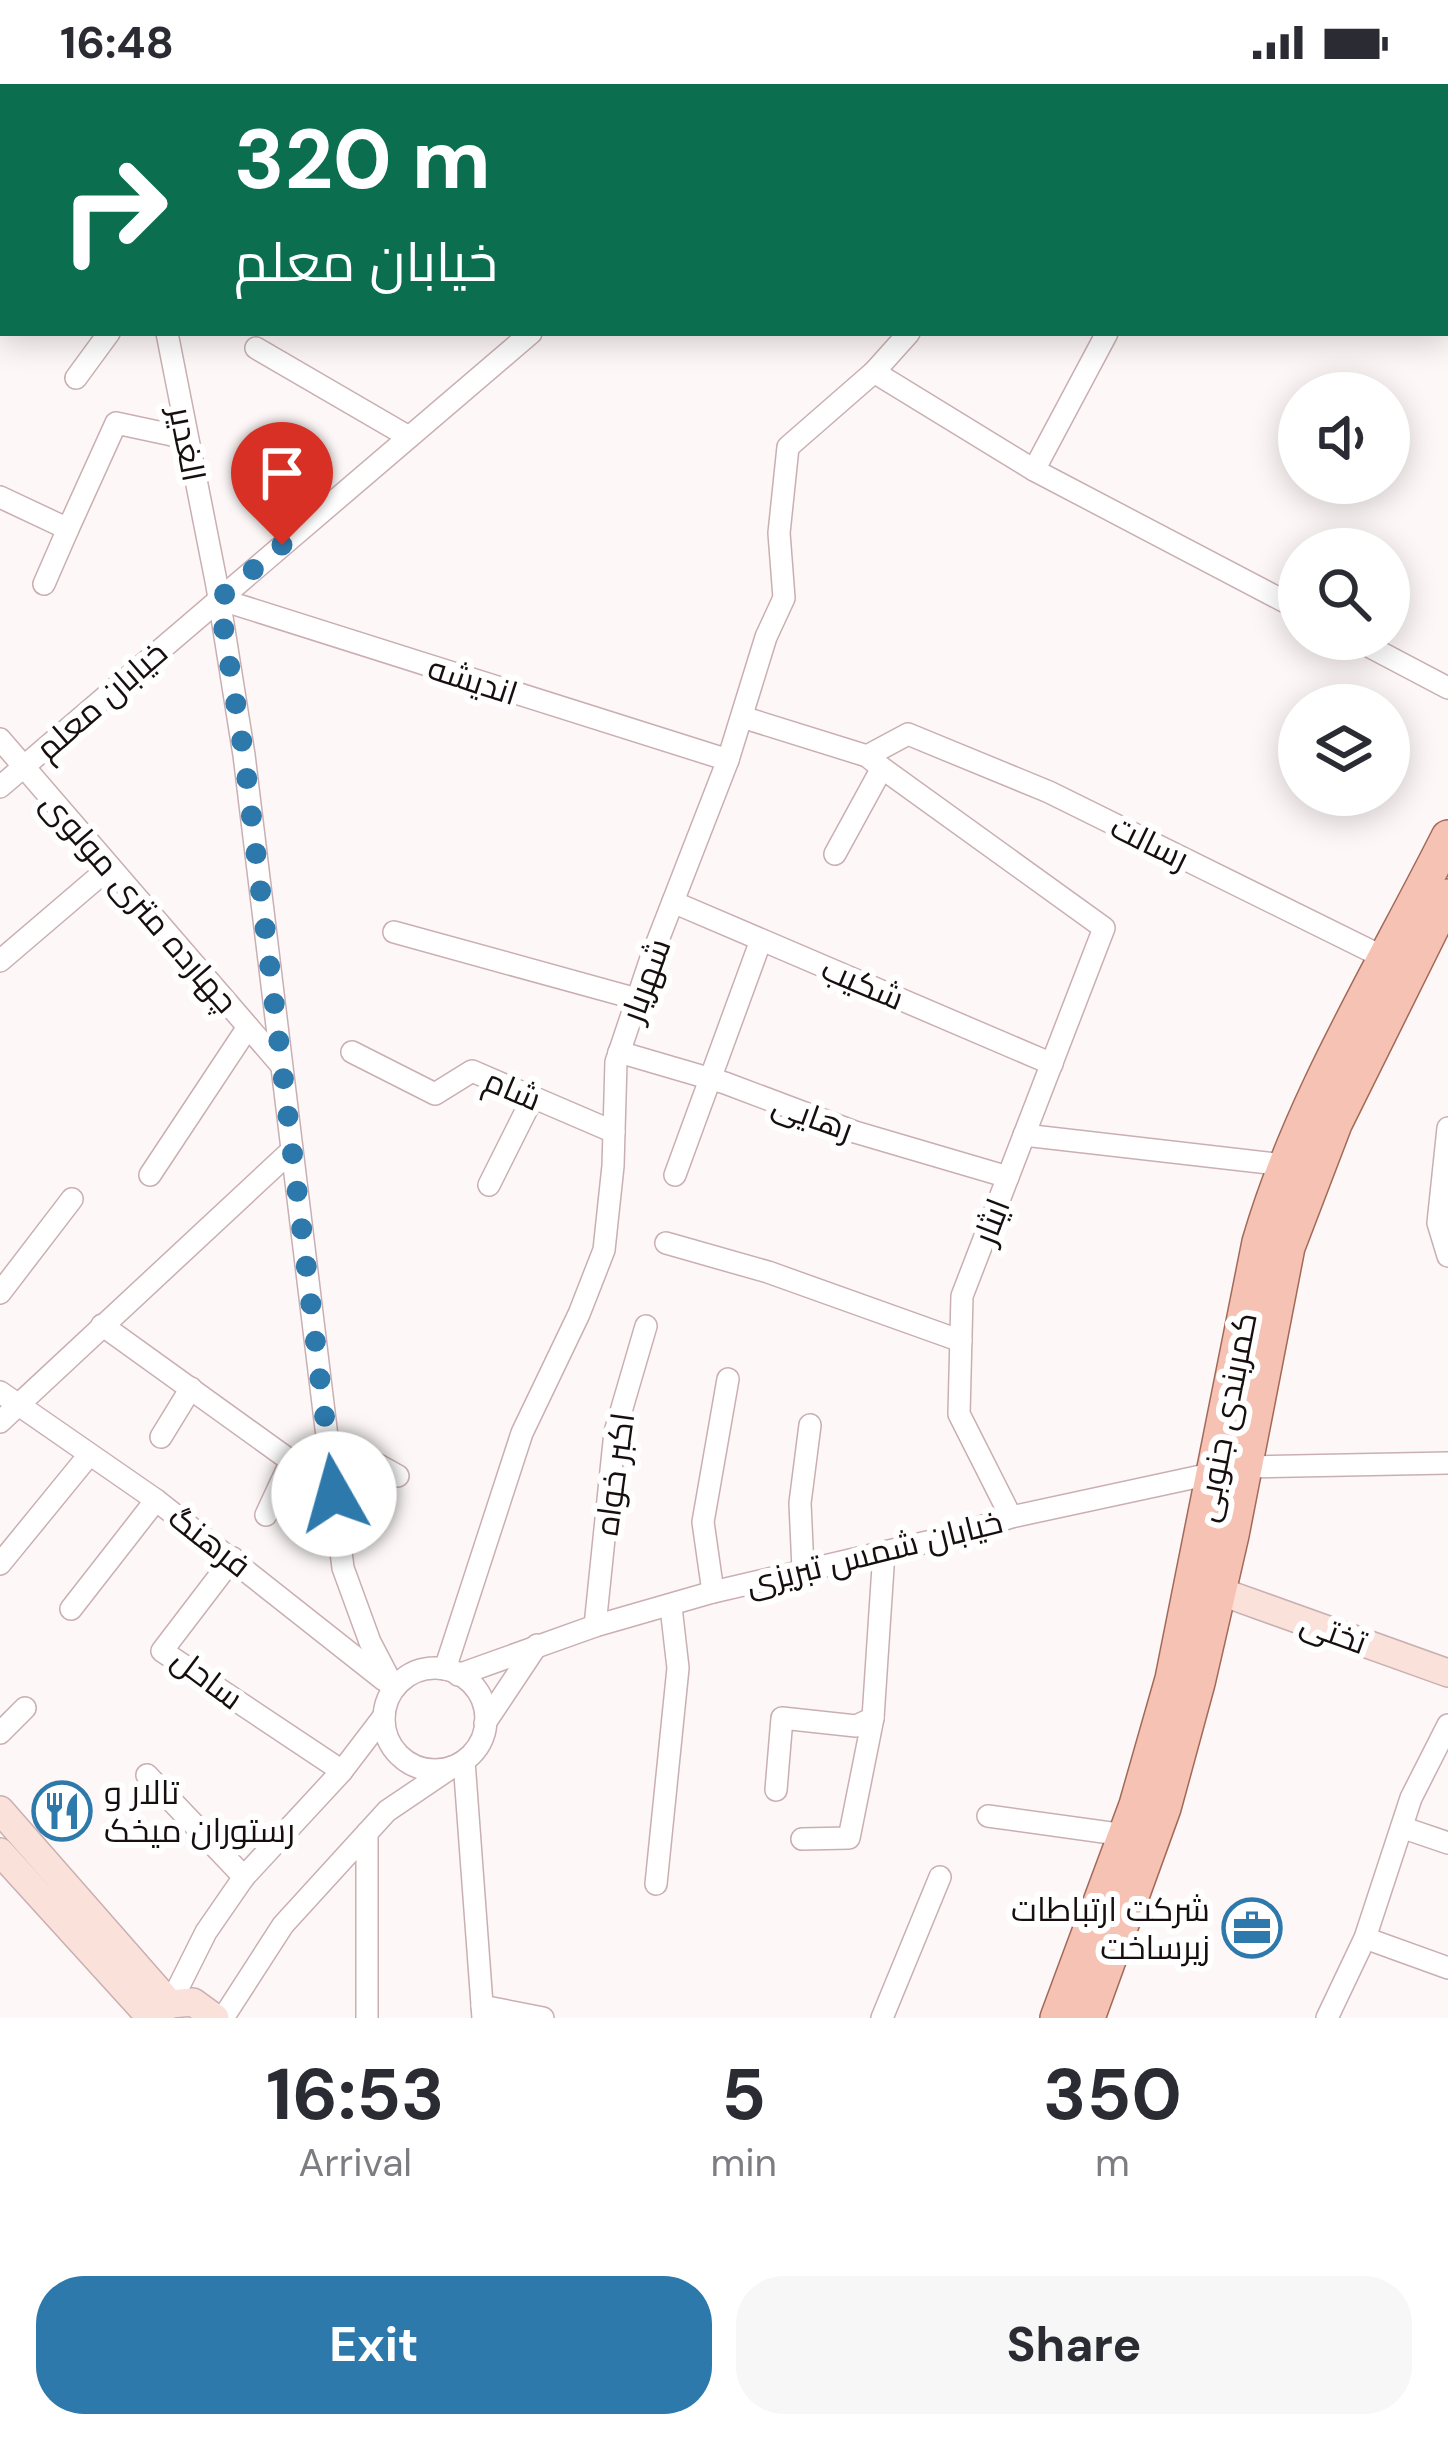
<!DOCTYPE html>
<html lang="en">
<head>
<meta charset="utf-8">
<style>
  body { margin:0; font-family:"DM Sans",Cairo,sans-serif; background:#f7f7f7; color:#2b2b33; height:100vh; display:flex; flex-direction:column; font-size:45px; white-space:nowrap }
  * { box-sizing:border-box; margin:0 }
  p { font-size:39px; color:#7c7c81 }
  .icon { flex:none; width:66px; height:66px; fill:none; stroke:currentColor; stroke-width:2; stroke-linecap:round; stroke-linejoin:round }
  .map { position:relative; height:1934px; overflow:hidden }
  .details { display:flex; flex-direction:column; background:#fff; flex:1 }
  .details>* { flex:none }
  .hud { position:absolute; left:0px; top:0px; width:1449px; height:252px; box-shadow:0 6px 30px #0003; background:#0b6e4f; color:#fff; overflow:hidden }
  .buttons { position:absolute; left:1278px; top:288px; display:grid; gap:24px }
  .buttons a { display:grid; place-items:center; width:132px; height:132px; border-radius:50%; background:#fff; box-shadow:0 6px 30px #0003; font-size:60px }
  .pin { position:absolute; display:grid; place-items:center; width:102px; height:102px; color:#fff; margin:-123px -51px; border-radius:50% 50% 50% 0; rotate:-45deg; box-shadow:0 0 12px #0007 }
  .pin .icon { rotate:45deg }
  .me { position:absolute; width:132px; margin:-66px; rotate:353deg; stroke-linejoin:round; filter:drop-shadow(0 0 9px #0008) }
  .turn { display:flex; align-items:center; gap:42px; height:252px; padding:0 36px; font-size:54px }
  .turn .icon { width:156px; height:156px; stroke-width:2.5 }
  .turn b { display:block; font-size:84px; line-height:102px }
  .eta { display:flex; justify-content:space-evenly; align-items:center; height:204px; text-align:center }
  .eta b { font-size:72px; font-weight:700; line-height:84px }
  .action { display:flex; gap:24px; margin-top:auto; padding:24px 36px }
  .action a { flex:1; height:138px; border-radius:48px; background:#2e79ac; color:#fff; font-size:48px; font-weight:700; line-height:138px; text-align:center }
  .action a+a { background:#f7f7f7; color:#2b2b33 }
  .status { display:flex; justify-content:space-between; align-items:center; height:84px; padding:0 60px; background:#fff; direction:ltr }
  .status svg { height:33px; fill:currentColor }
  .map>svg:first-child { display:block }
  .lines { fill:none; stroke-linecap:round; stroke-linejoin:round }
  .minor-casing { stroke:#caafb2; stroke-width:24 }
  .secondary-casing { stroke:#caafb2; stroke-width:30 }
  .primary-casing { stroke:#a36958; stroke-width:36 }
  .minor { stroke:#fff; stroke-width:21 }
  .secondary { stroke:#fae1d9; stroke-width:27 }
  .primary { stroke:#f5c2b3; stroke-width:33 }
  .route { stroke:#2e79ac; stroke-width:21; stroke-dasharray:0 37.8 }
  .labels { text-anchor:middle; stroke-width:12; stroke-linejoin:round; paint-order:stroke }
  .street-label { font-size:33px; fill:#170e0f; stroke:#fff }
  .poi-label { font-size:33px; fill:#170e0f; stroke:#fff; text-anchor:start }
</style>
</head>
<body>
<div class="status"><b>16:48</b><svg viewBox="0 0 49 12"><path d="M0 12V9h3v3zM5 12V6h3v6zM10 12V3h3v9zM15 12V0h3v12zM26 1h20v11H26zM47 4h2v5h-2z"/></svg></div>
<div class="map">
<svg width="1448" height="1934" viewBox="0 0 1448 1934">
  <rect width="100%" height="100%" fill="#fdf7f7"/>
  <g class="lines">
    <!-- minor casing -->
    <g class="minor-casing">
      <g id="minor">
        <path d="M130,0l1,3"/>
        <path d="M574,0l5,3"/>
        <path d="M1406,0l3,3"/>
        <path d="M482,3l1,-3"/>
        <path d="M665,3l2,-3"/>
        <path d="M1081,3l2,-3"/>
        <path d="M1236,3l2,-3"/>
        <path d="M1446,39l2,2"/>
        <path d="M1446,59l2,-2"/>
        <path d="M167,249l50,253 27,169 99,813 27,74 24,46"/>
        <path d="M256,264l153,89"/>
        <path d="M874,288l160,98 265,139"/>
        <path d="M76,294l33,-45"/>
        <path d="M1034,386l73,-137"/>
        <path d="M0,413l68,32 48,-106 70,15"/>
        <path d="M44,500l24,-55 -8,-4"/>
        <path d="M219,515l509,161"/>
        <path d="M1355,555l93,49"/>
        <path d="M742,633l125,39 15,12 -47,86"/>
        <path d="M0,655l281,326"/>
        <path d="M867,672l41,-22 141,58 338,167"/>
        <path d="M882,684l222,160 -142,368 -3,118 52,103"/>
        <path d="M0,703l531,-454"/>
        <path d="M673,818l379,162"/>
        <path d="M394,848l243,67"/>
        <path d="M0,877l110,-94"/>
        <path d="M352,968l83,42 37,-23 142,61"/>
        <path d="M619,968l106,31 130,49 153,45"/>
        <path d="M1448,1044l-10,95 10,33"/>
        <path d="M1024,1051l261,30"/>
        <path d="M150,1091l98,-148"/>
        <path d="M675,1091l86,-235"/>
        <path d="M489,1101l44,-88"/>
        <path d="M666,1159l102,29 193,69"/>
        <path d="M0,1209l72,-94"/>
        <path d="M102,1241l189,136 -25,54"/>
        <path d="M0,1308l156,108 228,180"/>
        <path d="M0,1338l291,-271"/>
        <path d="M161,1353l30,-49"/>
        <path d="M329,1373l26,-5 43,24"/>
        <path d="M1246,1383l202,-4"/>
        <path d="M233,1474l-71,93 180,120"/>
        <path d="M0,1480l89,-109"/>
        <path d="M803,1485l-3,-66 10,-78"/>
        <path d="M713,1508l-10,-70 25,-143"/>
        <path d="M71,1525l85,-109"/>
        <path d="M595,1542l20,-194 31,-106"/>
        <circle cx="435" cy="1635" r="51"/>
        <path d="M445,1585l77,-236 57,-119 25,-64 9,-84 3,-104 35,-104 77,-198 38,-123 18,-39 -5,-65 9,-86 86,-75 35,-39"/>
        <path d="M458,1591l137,-49 118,-34 240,-56 58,-19 204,-44"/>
        <path d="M485,1639l52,-78"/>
        <path d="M0,1649l25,-25"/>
        <path d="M464,1677l19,257"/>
        <path d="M147,1691l97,102"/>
        <path d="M776,1706l6,-72 74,8 17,-8"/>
        <path d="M988,1732l137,19"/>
        <path d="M1404,1744l44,15"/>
        <path d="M367,1749v185"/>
        <path d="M802,1755l47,-1 24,-120 11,-166"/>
        <path d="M656,1800l22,-216 -7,-61"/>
        <path d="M1365,1854l83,30"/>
        <path d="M170,1920l36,-72 38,-55 98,-106 42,-55"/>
        <path d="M482,1922l61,12"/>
        <path d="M223,1934l60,-93 104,-114 65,-44"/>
        <path d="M882,1934l58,-141"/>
        <path d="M1327,1934l38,-80 46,-140 37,-73"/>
      </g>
    </g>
    <!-- secondary casing -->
    <g class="secondary-casing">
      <g id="secondary">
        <path d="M1219,1507l229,82"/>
        <path d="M0,1726l170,194"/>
        <path d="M0,1768l151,166"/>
        <path d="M157,1930l13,-10 23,-2 22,16"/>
      </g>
    </g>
    <!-- primary casing -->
    <g class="primary-casing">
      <g id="primary">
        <path d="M1057,1934l79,-213 36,-126 87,-437c41,-141 123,-274 189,-405"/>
        <path d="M1088,1934l76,-210 34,-125 34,-148 56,-288 47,-123 113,-228"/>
      </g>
    </g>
    <!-- minor -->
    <use href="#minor" class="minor"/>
    <!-- secondary -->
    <use href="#secondary" class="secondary"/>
    <!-- primary -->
    <use href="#primary" class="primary"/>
  </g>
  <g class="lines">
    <!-- route -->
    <path class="route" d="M282,461l-63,54 25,156 90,739"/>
  </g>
  <!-- icons -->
  <defs>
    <g id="restaurant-ring" transform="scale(3)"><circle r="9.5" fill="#fff" stroke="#2e79ac" stroke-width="1.5"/><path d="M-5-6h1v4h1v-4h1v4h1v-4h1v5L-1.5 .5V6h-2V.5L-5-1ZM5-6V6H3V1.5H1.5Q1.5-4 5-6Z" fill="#2e79ac"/></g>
    <g id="office-ring" transform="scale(3)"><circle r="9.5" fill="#fff" stroke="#2e79ac" stroke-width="1.5"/><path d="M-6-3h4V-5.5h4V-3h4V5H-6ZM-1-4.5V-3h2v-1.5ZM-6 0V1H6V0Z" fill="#2e79ac"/></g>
  </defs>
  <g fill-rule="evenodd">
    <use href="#restaurant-ring" x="62" y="1727"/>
    <use href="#office-ring" x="1252" y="1844"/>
  </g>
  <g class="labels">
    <!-- street labels -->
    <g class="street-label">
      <text transform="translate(188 360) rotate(79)" y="12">الغدیر</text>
      <text transform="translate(473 596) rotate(18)" y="12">اندیشه</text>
      <text transform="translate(101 616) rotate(-41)" y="12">خیابان معلم</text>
      <text transform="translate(1150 758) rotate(26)" y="12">رسالت</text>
      <text transform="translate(140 818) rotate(49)" y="12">چهارده متری مولوی</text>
      <text transform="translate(645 896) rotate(-70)" y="12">شهریار</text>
      <text transform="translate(863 899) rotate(23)" y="12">شکیب</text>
      <text transform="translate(513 1005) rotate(23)" y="12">شام</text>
      <text transform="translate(813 1032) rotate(20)" y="12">رهایی</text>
      <text transform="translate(991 1137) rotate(-69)" y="12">ایثار</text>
      <text transform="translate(1225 1333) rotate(-79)" y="12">کمربندی جنوبی</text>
      <text transform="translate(614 1390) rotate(-82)" y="12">اکبر خواه</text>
      <text transform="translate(210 1457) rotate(38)" y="12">فرهنگ</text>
      <text transform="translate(874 1468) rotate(-14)" y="12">خیابان شمس تبریزی</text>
      <text transform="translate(1334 1548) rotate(20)" y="12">تختی</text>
      <text transform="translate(208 1594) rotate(37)" y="12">ساحل</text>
    </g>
    <!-- poi labels -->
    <g class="poi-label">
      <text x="104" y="1720">تالار و<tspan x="104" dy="38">رستوران میخک</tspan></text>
      <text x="1210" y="1837" text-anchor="end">شرکت ارتباطات<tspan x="1210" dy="38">زیرساخت</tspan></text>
    </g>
  </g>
</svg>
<div class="buttons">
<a><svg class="icon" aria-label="sound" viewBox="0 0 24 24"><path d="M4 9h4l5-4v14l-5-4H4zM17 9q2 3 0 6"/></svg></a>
<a><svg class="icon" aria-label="search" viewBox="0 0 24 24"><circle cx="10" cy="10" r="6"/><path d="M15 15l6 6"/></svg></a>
<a><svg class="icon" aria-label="layers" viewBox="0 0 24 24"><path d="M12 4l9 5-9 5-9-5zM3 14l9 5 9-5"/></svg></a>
</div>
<div class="pin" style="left:282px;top:461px;background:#d93025"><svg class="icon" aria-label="arrive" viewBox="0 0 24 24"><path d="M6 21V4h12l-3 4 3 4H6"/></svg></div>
<svg class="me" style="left:334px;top:1410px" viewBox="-20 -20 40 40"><circle r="19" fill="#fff"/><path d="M0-13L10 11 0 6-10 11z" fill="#2e79ac"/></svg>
<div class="hud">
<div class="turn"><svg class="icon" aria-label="right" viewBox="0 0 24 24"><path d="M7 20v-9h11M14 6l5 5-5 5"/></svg><div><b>320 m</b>خیابان معلم</div></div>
</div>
</div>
<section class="details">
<div class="eta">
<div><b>16:53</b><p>Arrival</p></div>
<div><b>5</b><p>min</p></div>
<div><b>350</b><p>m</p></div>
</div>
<div class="action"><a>Exit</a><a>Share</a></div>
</section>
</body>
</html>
